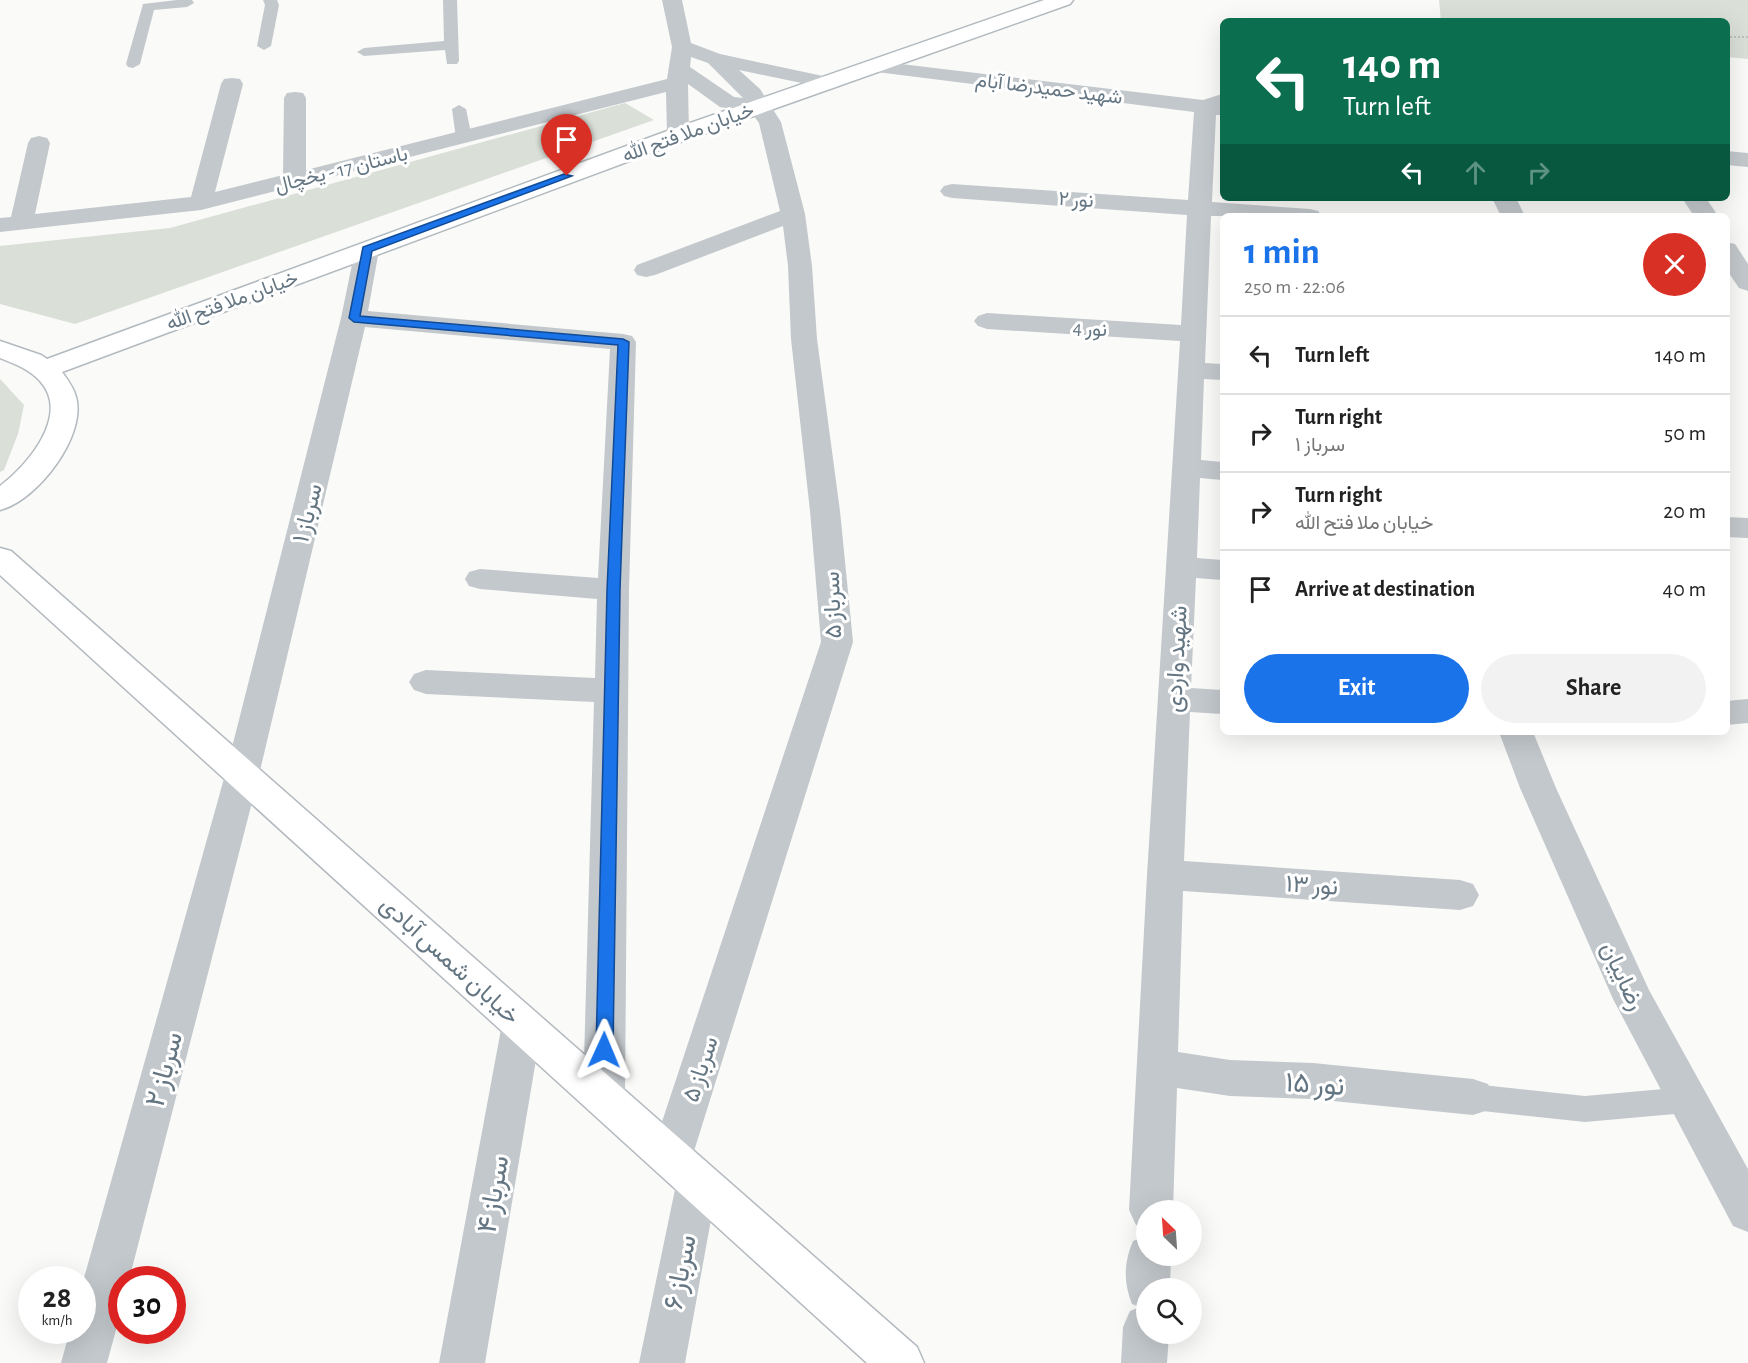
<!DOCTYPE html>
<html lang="en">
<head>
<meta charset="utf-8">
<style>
  body { margin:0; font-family:"Alegreya Sans",Vazirmatn,sans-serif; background:#f2f2f2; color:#222; height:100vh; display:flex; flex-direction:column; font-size:22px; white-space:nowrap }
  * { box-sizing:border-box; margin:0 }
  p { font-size:20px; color:#767676 }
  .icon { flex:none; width:33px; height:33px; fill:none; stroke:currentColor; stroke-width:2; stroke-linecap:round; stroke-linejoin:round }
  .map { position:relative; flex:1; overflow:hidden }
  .sheet { position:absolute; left:1220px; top:213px; width:510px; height:522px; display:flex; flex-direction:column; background:#fff; border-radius:9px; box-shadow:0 6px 24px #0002 }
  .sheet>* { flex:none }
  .hud { position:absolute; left:1220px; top:18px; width:510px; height:183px; border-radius:9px; box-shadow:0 6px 24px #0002; background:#0b6e4f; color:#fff; overflow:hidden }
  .needle { width:39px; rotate:335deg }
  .buttons { position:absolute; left:1136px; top:1200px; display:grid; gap:12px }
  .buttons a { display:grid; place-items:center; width:66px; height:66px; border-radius:50%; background:#fff; box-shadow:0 6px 24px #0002; font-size:30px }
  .speed { position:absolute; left:18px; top:1266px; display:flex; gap:12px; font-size:30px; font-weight:700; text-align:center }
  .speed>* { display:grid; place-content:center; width:78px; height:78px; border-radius:50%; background:#fff; box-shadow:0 6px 24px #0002; line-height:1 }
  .speed small { font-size:15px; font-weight:400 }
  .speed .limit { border:9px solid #d22; background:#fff; color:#111 }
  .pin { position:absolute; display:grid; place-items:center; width:51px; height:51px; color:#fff; margin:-62px -26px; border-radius:50% 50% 50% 0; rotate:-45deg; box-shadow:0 0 6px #0007 }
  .pin .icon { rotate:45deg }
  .me { position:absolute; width:66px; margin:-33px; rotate:1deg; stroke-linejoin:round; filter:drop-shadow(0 0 4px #0008) }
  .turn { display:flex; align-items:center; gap:21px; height:126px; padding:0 24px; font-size:27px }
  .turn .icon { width:78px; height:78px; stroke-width:2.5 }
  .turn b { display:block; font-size:42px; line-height:51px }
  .lanes { display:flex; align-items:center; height:57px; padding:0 24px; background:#0003; justify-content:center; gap:30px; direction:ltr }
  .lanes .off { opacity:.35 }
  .round { display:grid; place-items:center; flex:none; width:63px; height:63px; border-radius:32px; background:#f2f2f2 }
  .headline { display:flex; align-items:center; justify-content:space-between; height:102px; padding:0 24px }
  h1 { font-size:36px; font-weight:600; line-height:45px; color:#1a73e8 }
  .cta { display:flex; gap:12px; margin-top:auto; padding:12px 24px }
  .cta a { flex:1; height:69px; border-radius:36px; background:#1a73e8; color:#fff; font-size:24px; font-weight:600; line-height:69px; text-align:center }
  .cta a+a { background:#f2f2f2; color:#222 }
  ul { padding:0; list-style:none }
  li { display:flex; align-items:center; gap:18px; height:78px; padding:0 24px; border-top:2px solid #e0e0e0 }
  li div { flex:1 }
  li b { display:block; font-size:22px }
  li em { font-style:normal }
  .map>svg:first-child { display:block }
  .green { fill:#dadfd7 }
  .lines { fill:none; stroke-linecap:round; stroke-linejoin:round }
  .secondary-casing { stroke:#b3babf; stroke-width:3 }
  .path { stroke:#bbbfc2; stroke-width:2; stroke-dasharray:2 2; stroke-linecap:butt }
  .lane { fill:#c3c8cc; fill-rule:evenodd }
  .street { fill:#c3c8cc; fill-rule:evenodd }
  .secondary { fill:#fff; fill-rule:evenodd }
  .route { fill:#1a73e8; stroke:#114b97; stroke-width:1.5 }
  .labels { text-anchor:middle; stroke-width:6; stroke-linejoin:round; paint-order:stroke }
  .far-street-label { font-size:20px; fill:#657683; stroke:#fff }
  .street-label { font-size:24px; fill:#657683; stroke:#fff }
  .near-street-label { font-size:28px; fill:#657683; stroke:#fff }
</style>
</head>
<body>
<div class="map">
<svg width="1748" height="1363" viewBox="0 0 1748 1363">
  <rect width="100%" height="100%" fill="#fafaf8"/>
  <!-- green -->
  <g class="green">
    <path d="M1439,0h309v59l-21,-2 -1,-36h-285z"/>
    <path d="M625,103l29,17 -579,204 -75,-20v-58l170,-18z"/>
    <path d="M0,379l24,26 -6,29 -14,36 -4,2z"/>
  </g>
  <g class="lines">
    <!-- secondary casing -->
    <g class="secondary-casing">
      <g id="secondary">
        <path d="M1044,0h29l-3,4 -384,136 -624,232c5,7 12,16 14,25 11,39 -39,104 -76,113v-24c27,-20 71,-71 40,-105 -11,-12 -25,-17 -40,-23v-17l41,14 6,4 623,-229z"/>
        <path d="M0,548l11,3 906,796 7,16h-57l-867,-788z"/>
      </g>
    </g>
    <!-- path -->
    <path class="path" d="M1726,37h22"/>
    <!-- lane -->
    <g class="lane">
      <path d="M177,0h15l2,3 -7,4 -33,3 -14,54 -7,4 -5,-1 -2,-3 17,-60z"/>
      <path d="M263,0h14l2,5 -8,41 -7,4 -7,-4 8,-41z"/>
      <path d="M443,0h14l2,61 -2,3h-10l-2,-14 -81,6 -7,-4 7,-4 80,-7z"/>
      <path d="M459,105l7,4 6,29 -8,5 -8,-5 -4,-29z"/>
      <path d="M1473,1084l112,12 101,-9 10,4 4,9 -4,9 -10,4 -101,9 -112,-12 -10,-4 -4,-9 4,-9z"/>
    </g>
    <!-- street -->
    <g class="street">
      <path d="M662,0h20l9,43 29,11 117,25 4,4 -4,4 -7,2 -91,-19 21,19 21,33 24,92 7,52 5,73 23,172 13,131 -163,522 7,-3 15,6 6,14 -33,182h-46l39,-188 -7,3 -15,-6 -6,-14 171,-516 -11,-131 -19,-172 -3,-73 -5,-40 -128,49 -9,2 -9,-2 -3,-5 3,-5 143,-54 -21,-88 -8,-11 -31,-5 -32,-23 1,51 -3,5 -8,2 -8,-2 -3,-5 -1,-43 -465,118 -201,22v-14l11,-1 17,-74 3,-5 8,-2 8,2 3,5 -15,71 156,-17 30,-113 3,-5 8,-1 8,1 3,5 -28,108 68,-17 1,-77 3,-5 8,-1 8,1 3,5v72l361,-91 5,-32zM691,57l17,6 35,35 -9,-1 -44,-30z"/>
      <path d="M876,61l327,39 19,-6v21h-6l-4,87 98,7 8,2 4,5h-111l-6,147 17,1v16l-18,-1 -3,81 21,2v18l-22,-2 -3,80 25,2v20l-26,-2 -5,110 31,2v24l-32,-2 -6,149 276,19 13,4 6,11 -6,11 -13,4 -277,-19 -5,161 52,8 83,3 160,16 15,5 6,13 -6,13 -15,5 -160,-16 -83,-3 -53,-8 -4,122h-27v19l-10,-4 -7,-15 18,-335 33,-534 -193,-12 -9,-3 -4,-5 4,-5 9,-3 194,12 6,-110 -235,-17 -8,-2 -4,-5 4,-5 8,-2 236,16 6,-88 -325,-41 -3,-4 3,-4z"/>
      <path d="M1726,151l22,2v14l-22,-2z"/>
      <path d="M1492,198h24l9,18h-24z"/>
      <path d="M1682,198h24l12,18h-24z"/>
      <path d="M1726,242l9,2 13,20v27l-9,-3 -13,-19z"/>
      <path d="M367,243l9,2 3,5 -11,61 255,23 9,2 4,6 -7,248 -4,507 -6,13 -15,5 -15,-5 -6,-13 11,-395 -168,-8 -12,-4 -5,-8 5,-8 12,-4 169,8 2,-79 -117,-10 -11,-3 -4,-7 4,-7 11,-3 118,9 12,-229 -245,-22 -106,448 -130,505h-7v28l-15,55h-46l9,-33h12v-45l143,-510 116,-457 14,-68 3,-5z"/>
      <path d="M1726,517l22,1v20l-22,-1z"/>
      <path d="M1748,699v24l-22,2v-24z"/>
      <path d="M1499,732h34l23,56 93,202 99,179v63l-15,-6 -120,-227 -93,-211z"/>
      <path d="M522,1007l14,5 6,12 -57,339h-46l63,-339 6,-12z"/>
      <path d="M1146,1236v20h25l-1,32h-24v46h23l-2,29h-46l2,-36 7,-16 10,-4 -8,-3c-9,-22 -8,-42 1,-63z"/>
    </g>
    <!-- secondary -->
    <use href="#secondary" class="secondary"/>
  </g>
  <!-- route -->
  <path class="route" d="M564,174l8,2 -200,75 -12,65 263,23 6,3 -9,248 -7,460 -3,5 -6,2 -5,-2 -3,-5 11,-460 11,-245 -264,-23 -5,-4 14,-71z"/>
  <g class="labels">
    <!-- far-street labels -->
    <g class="far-street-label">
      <text transform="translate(1049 88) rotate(7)" y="7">شهید حمیدرضا آبام</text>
      <text transform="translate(688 132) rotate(-20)" y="7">خیابان ملا فتح الله</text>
      <text transform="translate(341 169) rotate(-14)" y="7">باستان 17 - یخچال</text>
      <text transform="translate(1076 199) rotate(4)" y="7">نور ۲</text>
      <text transform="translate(232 300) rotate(-20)" y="7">خیابان ملا فتح الله</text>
      <text transform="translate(1090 328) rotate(4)" y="7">نور 4</text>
    </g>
    <!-- street labels -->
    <g class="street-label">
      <text transform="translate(307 513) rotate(-76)" y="8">سرباز ۱</text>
      <text transform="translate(832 605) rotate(-92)" y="8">سرباز ۵</text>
      <text transform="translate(1176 659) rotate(-87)" y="8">شهید واردی</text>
      <text transform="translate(1312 885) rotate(4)" y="8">نور ۱۳</text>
      <text transform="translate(450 960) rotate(42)" y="8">خیابان شمس آبادی</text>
      <text transform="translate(1623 976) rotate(65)" y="8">رضاییان</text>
      <text transform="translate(700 1069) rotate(-72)" y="8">سرباز ۵</text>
    </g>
    <!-- near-street labels -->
    <g class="near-street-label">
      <text transform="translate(163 1069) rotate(-75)" y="10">سرباز ۲</text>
      <text transform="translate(1315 1083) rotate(4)" y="10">نور ۱۵</text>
      <text transform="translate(492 1194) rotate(-80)" y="10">سرباز ۴</text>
      <text transform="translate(679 1272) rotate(-79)" y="10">سرباز ۶</text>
    </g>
  </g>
</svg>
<div class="buttons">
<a><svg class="needle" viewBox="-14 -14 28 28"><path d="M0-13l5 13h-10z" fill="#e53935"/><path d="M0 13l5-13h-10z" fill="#767676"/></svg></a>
<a><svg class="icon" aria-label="search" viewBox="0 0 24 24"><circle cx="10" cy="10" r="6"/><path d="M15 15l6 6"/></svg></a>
</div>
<div class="speed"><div>28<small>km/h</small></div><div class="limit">30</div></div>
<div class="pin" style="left:567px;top:176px;background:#d93025"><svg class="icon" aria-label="arrive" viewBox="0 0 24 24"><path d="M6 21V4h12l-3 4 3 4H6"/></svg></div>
<svg class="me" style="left:604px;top:1050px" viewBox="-20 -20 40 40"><path d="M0-17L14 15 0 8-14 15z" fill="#1a73e8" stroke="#fff" stroke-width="4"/></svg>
<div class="hud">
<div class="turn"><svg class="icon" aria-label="left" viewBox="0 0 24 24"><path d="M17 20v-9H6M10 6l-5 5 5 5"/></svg><div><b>140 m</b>Turn left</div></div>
<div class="lanes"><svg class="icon" aria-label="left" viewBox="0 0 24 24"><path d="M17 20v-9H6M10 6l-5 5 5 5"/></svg><svg class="icon off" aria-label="ahead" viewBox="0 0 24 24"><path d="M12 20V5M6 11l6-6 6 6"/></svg><svg class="icon off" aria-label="right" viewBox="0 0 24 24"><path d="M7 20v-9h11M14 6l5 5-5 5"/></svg></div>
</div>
<section class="sheet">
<div class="headline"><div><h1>1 min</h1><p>250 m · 22:06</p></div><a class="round" style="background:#d93025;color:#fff"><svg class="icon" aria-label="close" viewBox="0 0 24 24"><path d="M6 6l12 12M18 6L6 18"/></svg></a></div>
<ul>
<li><svg class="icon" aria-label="left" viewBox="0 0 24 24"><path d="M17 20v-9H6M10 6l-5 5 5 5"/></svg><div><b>Turn left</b></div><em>140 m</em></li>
<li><svg class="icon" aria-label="right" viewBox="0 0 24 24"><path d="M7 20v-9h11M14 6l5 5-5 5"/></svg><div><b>Turn right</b><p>سرباز ۱</p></div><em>50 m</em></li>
<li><svg class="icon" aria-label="right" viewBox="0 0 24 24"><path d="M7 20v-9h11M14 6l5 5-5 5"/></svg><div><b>Turn right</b><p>خیابان ملا فتح الله</p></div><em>20 m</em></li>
<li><svg class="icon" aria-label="arrive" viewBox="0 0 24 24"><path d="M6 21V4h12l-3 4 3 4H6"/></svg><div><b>Arrive at destination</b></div><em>40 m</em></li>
</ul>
<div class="cta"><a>Exit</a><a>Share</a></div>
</section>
</div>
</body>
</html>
